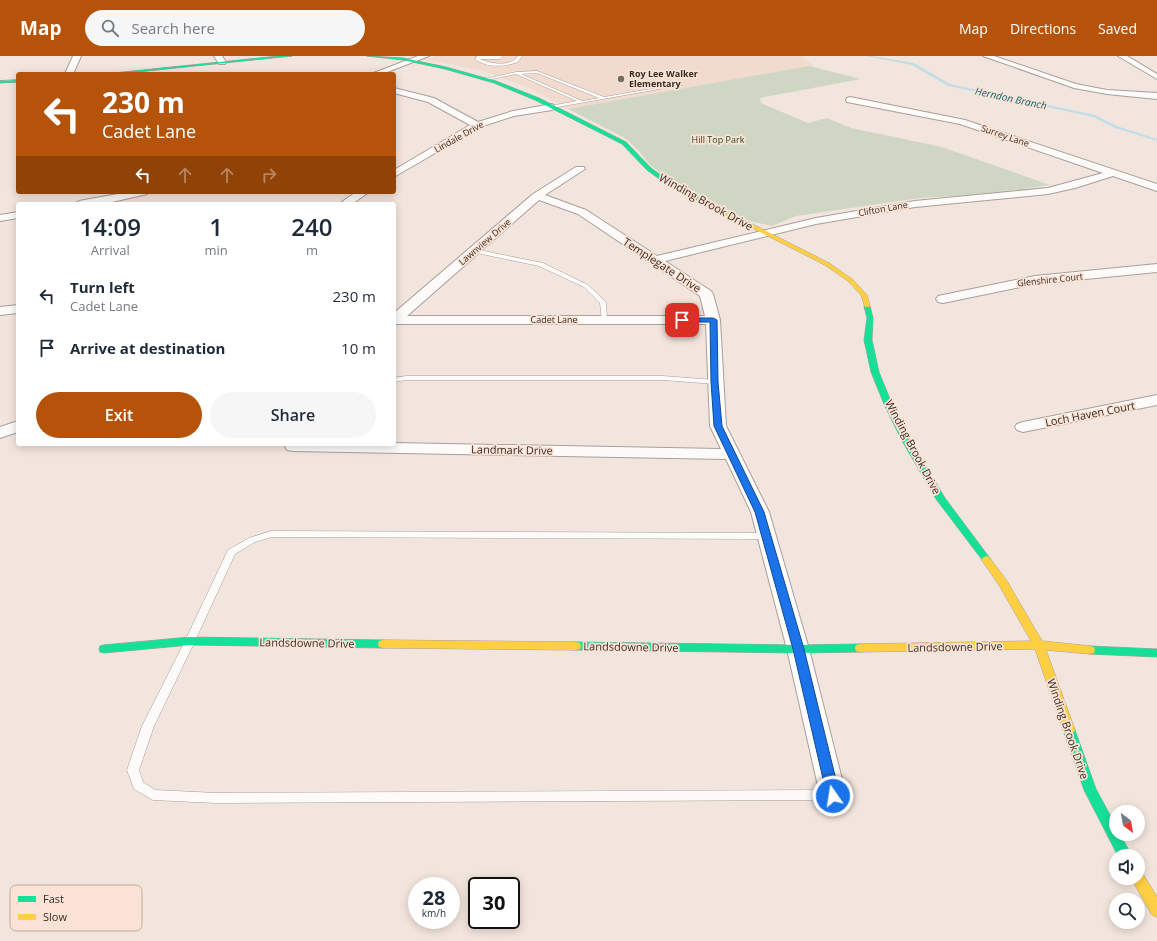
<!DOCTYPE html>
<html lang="en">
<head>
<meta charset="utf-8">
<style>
  body { margin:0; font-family:"Open Sans",sans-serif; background:#f6f6f7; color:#1f2937; height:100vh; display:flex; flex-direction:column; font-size:15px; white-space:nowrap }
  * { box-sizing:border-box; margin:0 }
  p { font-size:13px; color:#747a83 }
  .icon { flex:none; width:22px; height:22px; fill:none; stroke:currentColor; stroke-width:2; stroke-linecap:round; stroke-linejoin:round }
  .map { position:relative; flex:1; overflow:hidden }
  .panel { position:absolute; left:16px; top:146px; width:380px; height:244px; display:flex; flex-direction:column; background:#fff; border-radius:4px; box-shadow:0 2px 10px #0003 }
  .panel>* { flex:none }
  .guide { position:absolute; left:16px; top:16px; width:380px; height:122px; border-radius:4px; box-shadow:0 2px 10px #0003; background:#b45309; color:#fff; overflow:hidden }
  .needle { width:26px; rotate:149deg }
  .buttons { position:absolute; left:1109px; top:749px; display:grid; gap:8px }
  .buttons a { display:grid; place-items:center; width:36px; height:36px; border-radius:50%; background:#fff; box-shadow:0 2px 10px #0003; font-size:20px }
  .speed { position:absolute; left:408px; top:821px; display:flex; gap:8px; font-size:20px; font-weight:700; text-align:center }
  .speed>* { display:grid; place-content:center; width:52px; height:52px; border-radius:50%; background:#fff; box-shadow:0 2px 10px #0003; line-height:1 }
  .speed small { font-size:10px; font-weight:400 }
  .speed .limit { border:2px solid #111; border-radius:6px; background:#fff; color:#111 }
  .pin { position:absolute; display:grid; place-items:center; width:34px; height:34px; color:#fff; margin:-17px; border-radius:8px; box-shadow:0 2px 6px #0006 }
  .me { position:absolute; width:44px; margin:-22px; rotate:347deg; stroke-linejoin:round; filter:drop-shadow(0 0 3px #0008) }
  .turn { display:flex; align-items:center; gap:14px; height:84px; padding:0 20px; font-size:18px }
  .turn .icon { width:52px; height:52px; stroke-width:2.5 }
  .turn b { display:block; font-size:28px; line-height:34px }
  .lanes { display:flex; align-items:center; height:38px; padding:0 20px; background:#0003; justify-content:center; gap:20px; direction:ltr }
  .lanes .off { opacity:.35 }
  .eta { display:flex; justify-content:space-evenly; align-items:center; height:68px; text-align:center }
  .eta b { font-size:24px; font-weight:600; line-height:28px }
  .action { display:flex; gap:8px; margin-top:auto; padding:8px 20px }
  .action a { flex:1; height:46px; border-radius:24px; background:#b45309; color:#fff; font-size:16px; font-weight:600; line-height:46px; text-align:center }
  .action a+a { background:#f6f6f7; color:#1f2937 }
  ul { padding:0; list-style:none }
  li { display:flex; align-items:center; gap:12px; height:52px; padding:0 20px }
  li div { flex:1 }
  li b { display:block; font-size:15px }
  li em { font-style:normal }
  header { display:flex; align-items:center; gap:24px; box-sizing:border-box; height:56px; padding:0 20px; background:#b45309; color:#fff }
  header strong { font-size:19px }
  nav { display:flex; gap:22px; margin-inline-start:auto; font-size:14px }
  .search { width:280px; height:36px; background:#f6f6f7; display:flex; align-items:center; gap:10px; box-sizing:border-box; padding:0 14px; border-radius:22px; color:#747a83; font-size:15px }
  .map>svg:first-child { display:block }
  .built { fill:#f1dbce }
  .green { fill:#d0d6c4 }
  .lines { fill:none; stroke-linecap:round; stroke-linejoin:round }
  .stream { fill:#c2dde5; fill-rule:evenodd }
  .lane-casing { stroke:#a99f99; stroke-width:1 }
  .street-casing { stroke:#a99f99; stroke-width:2 }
  .fast-casing { stroke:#a99f99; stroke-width:1 }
  .slow-casing { stroke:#a99f99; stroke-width:1 }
  .lane { fill:#fdfbfa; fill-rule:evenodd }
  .street { fill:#fdfbfa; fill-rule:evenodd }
  .fast { fill:#16e098; fill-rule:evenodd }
  .slow { fill:#ffcf43; fill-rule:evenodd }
  .route { fill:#1a73e8; stroke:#114b97 }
  .poi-dot { fill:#776d67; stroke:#fae3d5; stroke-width:1.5 }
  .labels { text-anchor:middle; stroke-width:3.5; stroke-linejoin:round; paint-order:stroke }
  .far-poi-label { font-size:9px; font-weight:bold; fill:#352c27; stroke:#fae3d5; text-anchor:start }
  .far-street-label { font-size:9px; fill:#352c27; stroke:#fae3d5 }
  .far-park-label { font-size:9px; fill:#23451a; stroke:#fae3d5 }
  .far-water-label { font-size:10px; font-style:italic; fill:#0b5e74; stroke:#fae3d5 }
  .street-label { font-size:11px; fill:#352c27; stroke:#fae3d5 }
  .key { fill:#fae3d5; stroke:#bfaca1; stroke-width:1 }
  .key-label { font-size:11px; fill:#352c27 }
</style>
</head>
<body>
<header>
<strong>Map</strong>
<div class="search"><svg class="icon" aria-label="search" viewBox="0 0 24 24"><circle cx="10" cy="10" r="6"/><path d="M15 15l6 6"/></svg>Search here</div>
<nav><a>Map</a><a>Directions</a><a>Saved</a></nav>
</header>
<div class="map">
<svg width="1157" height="885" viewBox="0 0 1157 885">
  <rect width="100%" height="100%" fill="#f2e5dd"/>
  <!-- built -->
  <path class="built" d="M437,0h366l11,10 -246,43 -41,-22 -44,-16 -56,-11z"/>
  <!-- green -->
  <path class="green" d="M809,10l52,13 -101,19 1,5 47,20 19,-5 24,10 91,19 108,38 -62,9 -68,4 -124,18 -24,10 -23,-5 -87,-47 -13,-10 -11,-14 -13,-12 -57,-29z"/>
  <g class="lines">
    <!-- stream -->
    <path class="stream" d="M866,0h5l43,7 36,21 145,31 22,11 40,13v2l-42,-13 -22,-11 -145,-31 -36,-21z"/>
    <!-- lane casing -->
    <g class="lane-casing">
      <g id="lane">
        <path d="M477,0h26l-3,3h-20c10,5 31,8 38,-3h4l-4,6c-13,5 -32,6 -43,-3z"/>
        <path d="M537,15l67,26 76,-13 2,1 -130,23 -2,-2 27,-5 -61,-27 -29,6 -2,-1 31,-7zM537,17l62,25 -17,3 -61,-27z"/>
        <path d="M474,193l69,14 45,22 18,17 1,18 -3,2 -2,-1 -2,-18 -16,-16 -45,-21 -67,-14 -1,-1z"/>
        <path d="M406,320h257l52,4 4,2 -4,2 -52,-4h-257l-12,2v-4z"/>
        <path d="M271,475l496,2 5,3 -5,3 -495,-2 -17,5 -20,12 -40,87 -41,85 -15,44 4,12 12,8 61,3 616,-3 4,1 2,4 -2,4 -4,1 -616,3 -63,-3 -19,-11 -7,-19 15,-44 43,-85 43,-91 21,-12z"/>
      </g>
    </g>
    <!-- street casing -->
    <g class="street-casing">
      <g id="street">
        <path d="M73,0h8l-8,18h-8z"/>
        <path d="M214,0h8l4,6 -1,2h-6z"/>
        <path d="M418,0h11l-47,18h-11z"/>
        <path d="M983,0h11l82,28 31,6 50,3v6l-50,-5 -33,-6z"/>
        <path d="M1118,0h9l30,18v5z"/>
        <path d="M394,32l40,10 44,24 35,-11 39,-7 4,3 -4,3 -38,6 -34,11 -86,50v-7l76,-45 -42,-23 -34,-9z"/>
        <path d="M850,41l115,23 192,64v7l-44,-15 -38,12 -27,6 -133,13 -99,17 -151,37 46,30 2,3 7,26 6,106 43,86 40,137 37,146 -4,8 -9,3 -9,-3 -4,-8 -33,-146 -36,-137 -25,-53 -433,-8 -6,-1 -2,-4 1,-2 108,-1 327,6 -11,-23 -4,-102h-312v-11l139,-119 43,-27h8l1,2 -40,26 41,15 71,46 159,-38 99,-17 133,-13 55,-15 -143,-49 -113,-22 -1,-2 1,-2zM539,144l39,14 122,82 5,20h-298z"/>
        <path d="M129,136h19l-1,2 -44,10h-29l5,-3z"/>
        <path d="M356,136h13l-17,12h-13z"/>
        <path d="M18,156v6l-18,3v-6z"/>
        <path d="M1157,208v8l-122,12 -92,19 -5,-1 -2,-3 2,-3 5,-1 92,-19z"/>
        <path d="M18,249v8l-18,2v-8z"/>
        <path d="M1157,339v10l-134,27 -6,-2 -2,-3 2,-3 6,-2z"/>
        <path d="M18,365v11l-18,6v-11z"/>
      </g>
    </g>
    <!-- fast casing -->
    <g class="fast-casing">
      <g id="fast">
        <path d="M279,0h13l-174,18h-14z"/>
        <path d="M367,0l36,2 43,9 50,14 43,17 87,44 25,26 18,13 33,18 -5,1 -32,-17 -18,-13 -25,-26 -87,-44 -41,-17 -49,-14 -42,-9z"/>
        <path d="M18,24v2l-18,1v-2z"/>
        <path d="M867,248l3,2 3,12 -1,22 7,32 13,32 17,35 36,59 44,59 2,2 -2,2h-6l-47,-62 -35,-60 -17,-35 -13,-32 -7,-32 3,-22 -3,-12z"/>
        <path d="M190,581l193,3 4,1 1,3 -1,3 -4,1 -193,-3 -86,8 -4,-1 -1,-3 1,-3 4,-1z"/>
        <path d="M576,586l222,3 62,-1 4,1 1,3 -1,3 -4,1 -62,1 -222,-3 -4,-1 -1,-3 1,-3z"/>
        <path d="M1090,590l67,3v8l-67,-3 -4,-1 -1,-3 1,-3z"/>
        <path d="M1069,669l4,2 2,3 21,59 20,37v8h4l12,22h-14l-34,-66 -21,-60 2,-3z"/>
      </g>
    </g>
    <!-- slow casing -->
    <g class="slow-casing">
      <g id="slow">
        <path d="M697,142h4l128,65 23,16 15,16 3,11 -1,1h-4l-4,-12 -13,-14 -23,-16 -128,-65z"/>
        <path d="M986,500l3,1 18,24 35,60 48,5 4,1 1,3 -1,3 -4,1 -44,-4 29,80 -2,3 -4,2 -4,-2 -2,-3 -28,-81 -175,3 -4,-1 -1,-3 1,-3 4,-1 171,-3 -32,-56 -18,-26z"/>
        <path d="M383,584l193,2 4,1 1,3 -1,3 -4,1 -193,-2 -4,-1 -1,-3 1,-3z"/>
        <path d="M1138,816l5,2 14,23v20l-5,-2 -21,-37h7z"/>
      </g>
    </g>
    <!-- lane -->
    <use href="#lane" class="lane"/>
    <!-- street -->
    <use href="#street" class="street"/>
    <!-- fast -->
    <use href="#fast" class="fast"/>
    <!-- slow -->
    <use href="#slow" class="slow"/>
  </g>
  <!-- route -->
  <path class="route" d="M682,262h31l4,2 1,62 4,44 42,86 40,137 36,147 -2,3 -5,2 -4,-2 -2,-3 -34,-147 -38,-137 -41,-86 -3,-44 -1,-60h-30v-3z"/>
  <!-- markers -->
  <circle class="poi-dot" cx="621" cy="23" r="4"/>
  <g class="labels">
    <!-- far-poi labels -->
    <g class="far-poi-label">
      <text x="629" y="21">Roy Lee Walker<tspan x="629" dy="10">Elementary</tspan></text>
    </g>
    <!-- far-street labels -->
    <g class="far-street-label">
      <text transform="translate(1005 80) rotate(19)" y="3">Surrey Lane</text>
      <text transform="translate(459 81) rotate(-29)" y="3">Lindale Drive</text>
      <text transform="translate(883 153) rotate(-10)" y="3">Clifton Lane</text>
      <text transform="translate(485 186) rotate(-41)" y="3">Lawnview Drive</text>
      <text transform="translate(1050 224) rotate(-6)" y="3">Glenshire Court</text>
      <text x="554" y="267">Cadet Lane</text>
    </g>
    <!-- far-park labels -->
    <g class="far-park-label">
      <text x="718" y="87">Hill Top Park</text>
    </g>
    <!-- far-water labels -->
    <g class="far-water-label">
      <text transform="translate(1011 42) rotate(12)" y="4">Herndon Branch</text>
    </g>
    <!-- street labels -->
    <g class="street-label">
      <text transform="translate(706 146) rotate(29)" y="4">Winding Brook Drive</text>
      <text transform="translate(662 209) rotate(33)" y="4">Templegate Drive</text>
      <text transform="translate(1090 358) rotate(-11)" y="4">Loch Haven Court</text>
      <text transform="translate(913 391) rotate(62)" y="4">Winding Brook Drive</text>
      <text transform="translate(512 394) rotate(1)" y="4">Landmark Drive</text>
      <text transform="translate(307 587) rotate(1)" y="4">Landsdowne Drive</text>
      <text transform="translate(631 591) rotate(1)" y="4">Landsdowne Drive</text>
      <text transform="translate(955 591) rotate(-1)" y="4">Landsdowne Drive</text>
      <text transform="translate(1068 673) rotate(71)" y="4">Winding Brook Drive</text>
    </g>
  </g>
  <!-- legend -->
  <rect x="10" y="829" width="132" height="46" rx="6" class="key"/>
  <rect x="18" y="840" width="18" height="6" fill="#16e098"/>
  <rect x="18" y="858" width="18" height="6" fill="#ffcf43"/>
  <g class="key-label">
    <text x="43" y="847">Fast</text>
    <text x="43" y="865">Slow</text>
  </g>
</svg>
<div class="buttons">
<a><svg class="needle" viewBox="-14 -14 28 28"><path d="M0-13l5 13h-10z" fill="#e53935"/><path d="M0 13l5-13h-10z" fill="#747a83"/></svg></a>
<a><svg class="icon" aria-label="sound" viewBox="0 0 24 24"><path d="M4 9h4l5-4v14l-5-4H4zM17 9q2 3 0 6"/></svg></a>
<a><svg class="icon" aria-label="search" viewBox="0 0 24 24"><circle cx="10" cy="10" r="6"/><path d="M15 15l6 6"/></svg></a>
</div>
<div class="speed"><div>28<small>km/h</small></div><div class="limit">30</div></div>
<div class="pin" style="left:682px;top:264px;background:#d93025"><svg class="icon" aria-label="arrive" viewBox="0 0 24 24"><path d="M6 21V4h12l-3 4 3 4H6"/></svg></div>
<svg class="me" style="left:833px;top:740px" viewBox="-20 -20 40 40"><circle r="17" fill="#1a73e8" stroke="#fff" stroke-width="3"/><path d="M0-11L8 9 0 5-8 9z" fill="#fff"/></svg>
<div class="guide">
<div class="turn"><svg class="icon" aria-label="left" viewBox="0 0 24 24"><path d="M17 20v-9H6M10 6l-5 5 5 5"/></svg><div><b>230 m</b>Cadet Lane</div></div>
<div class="lanes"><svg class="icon" aria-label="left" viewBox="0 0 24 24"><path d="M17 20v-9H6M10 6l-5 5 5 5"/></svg><svg class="icon off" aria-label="ahead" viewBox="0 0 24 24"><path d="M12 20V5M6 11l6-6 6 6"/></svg><svg class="icon off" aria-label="ahead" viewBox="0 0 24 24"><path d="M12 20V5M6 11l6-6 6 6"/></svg><svg class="icon off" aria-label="right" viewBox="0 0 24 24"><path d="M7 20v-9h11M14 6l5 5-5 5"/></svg></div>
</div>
<section class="panel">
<div class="eta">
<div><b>14:09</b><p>Arrival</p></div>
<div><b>1</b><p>min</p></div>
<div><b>240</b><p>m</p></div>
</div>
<ul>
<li><svg class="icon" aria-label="left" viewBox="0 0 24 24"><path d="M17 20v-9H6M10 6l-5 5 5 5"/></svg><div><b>Turn left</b><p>Cadet Lane</p></div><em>230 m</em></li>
<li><svg class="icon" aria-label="arrive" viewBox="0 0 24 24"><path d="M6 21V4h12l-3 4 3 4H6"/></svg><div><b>Arrive at destination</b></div><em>10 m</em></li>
</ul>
<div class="action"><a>Exit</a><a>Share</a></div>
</section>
</div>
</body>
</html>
